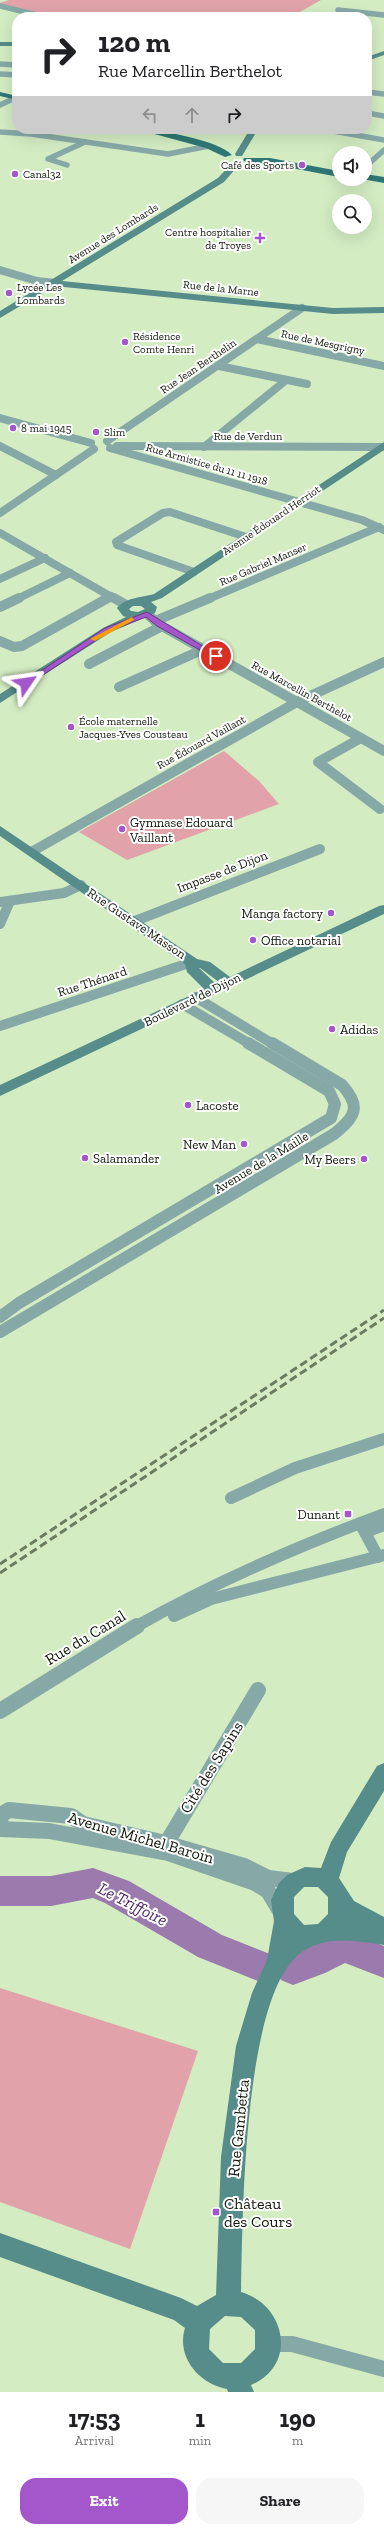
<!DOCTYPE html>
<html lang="en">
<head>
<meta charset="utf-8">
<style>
  body { margin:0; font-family:"Zilla Slab",serif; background:#f6f6f6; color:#202124; height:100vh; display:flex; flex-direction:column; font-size:15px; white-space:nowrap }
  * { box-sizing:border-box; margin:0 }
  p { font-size:13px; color:#757577 }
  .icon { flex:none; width:22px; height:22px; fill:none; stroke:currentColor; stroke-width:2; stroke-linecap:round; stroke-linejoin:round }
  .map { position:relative; height:2392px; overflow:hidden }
  .drawer { display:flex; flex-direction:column; background:#fff; flex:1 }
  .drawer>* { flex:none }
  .hud { position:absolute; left:12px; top:12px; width:360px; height:122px; border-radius:16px; box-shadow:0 4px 16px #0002; background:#fff; color:#202124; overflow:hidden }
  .controls { position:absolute; left:332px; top:146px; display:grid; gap:8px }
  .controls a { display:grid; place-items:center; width:40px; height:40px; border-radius:50%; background:#fff; box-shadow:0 4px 16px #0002; font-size:20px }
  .pin { position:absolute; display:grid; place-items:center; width:34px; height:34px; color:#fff; margin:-17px; border:2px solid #fff; border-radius:50%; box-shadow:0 1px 4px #0007 }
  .me { position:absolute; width:44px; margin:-22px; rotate:58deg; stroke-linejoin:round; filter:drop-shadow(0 0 3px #0008) }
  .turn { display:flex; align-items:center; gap:14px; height:84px; padding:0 20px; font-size:18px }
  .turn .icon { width:52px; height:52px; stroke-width:2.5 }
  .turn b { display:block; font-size:28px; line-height:34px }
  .lanes { display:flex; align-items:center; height:38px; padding:0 20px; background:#0003; justify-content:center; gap:20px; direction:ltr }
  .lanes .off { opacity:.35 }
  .eta { display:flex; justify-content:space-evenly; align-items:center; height:68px; text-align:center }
  .eta b { font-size:24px; font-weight:700; line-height:28px }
  .cta { display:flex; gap:8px; margin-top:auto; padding:8px 20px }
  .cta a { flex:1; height:46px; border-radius:16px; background:#a357ca; color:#fff; font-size:16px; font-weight:700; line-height:46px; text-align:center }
  .cta a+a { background:#f6f6f6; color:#202124 }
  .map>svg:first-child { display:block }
  .green { fill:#e1a3a9 }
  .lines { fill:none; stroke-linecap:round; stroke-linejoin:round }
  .river { fill:#9b7aad; fill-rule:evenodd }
  .street-far4 { stroke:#86a9a7; stroke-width:5.5 }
  .street-far3 { stroke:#86a9a7; stroke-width:8 }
  .street-far2 { stroke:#86a9a7; stroke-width:10 }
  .street-far1 { stroke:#86a9a7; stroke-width:12 }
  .street { stroke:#86a9a7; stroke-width:16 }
  .secondary { fill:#568c8a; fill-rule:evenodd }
  .primary { fill:#2f7775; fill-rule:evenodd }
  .rail { stroke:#6b7c60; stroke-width:3; stroke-dasharray:8 4; stroke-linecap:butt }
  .route { fill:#a357ca; stroke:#6a3983 }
  .slow { fill:#f59e0b }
  .poi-dot { fill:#a357ca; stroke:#fff; stroke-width:1.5 }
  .labels { text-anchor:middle; stroke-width:4; stroke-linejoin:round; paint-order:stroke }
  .far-poi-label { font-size:11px; fill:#0e1708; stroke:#fff; text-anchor:start }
  .far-street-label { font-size:11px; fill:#0e1708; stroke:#fff }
  .poi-label { font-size:13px; fill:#0e1708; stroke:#fff; text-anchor:start }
  .street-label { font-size:13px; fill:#0e1708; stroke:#fff }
  .near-street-label { font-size:16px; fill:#0e1708; stroke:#fff }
  .near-poi-label { font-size:16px; fill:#0e1708; stroke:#fff; text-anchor:start }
  .near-water-label { font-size:17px; font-style:italic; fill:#532869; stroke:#fff }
</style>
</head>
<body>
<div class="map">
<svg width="384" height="2392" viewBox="0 0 384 2392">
  <rect width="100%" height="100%" fill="#d3ecc2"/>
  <!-- green -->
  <g class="green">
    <path d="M9,0h312l-30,17h-120l-13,-3 -8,3h-100l-50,-12v-2z"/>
    <path d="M224,751l35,30 20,23 -152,56 -48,-28z"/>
    <path d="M0,1988l198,63 -68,198 -130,-47z"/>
  </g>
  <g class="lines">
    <!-- river -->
    <g class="river">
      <path d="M93,1868l36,13 93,54 48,19 5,11 -5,11 -12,5 -60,-24 -93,-54 -12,-5 -42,8h-51v-30h51z"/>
      <path d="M345,1931l39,15v32l-39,-15 -20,10 -32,12 -12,-5 -5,-11 5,-11c22,-9 41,-22 64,-27z"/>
    </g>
    <!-- street-far4 -->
    <g class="street-far4">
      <path d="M0,6l45,11"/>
      <path d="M338,10l46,5"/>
      <path d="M0,64l17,1"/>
      <path d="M0,74l17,1"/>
      <path d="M367,92l17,2"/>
      <path d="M0,105l17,-8"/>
      <path d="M367,113l17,3"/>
      <path d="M322,129l62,11"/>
      <path d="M0,132l31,2 137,20 41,-8"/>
      <path d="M67,165l-19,-6 37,-17"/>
      <path d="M365,167l19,-17"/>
    </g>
    <!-- street-far3 -->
    <g class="street-far3">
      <path d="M0,270l37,11 18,2"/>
      <path d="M257,339l127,27"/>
      <path d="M219,366l88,18"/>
      <path d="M0,418l91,25"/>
      <path d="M107,441l195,-133"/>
      <path d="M0,446l56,29"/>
      <path d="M117,446l267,1"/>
      <path d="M204,447l81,-66"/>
      <path d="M110,448l252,72 22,10"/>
      <path d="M0,513l94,-64"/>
      <path d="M0,533l115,66"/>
      <path d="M194,572l-77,-27 -1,-3 47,-29 7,-1 76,25"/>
      <path d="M0,579l45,-21"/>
      <path d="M17,599l53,-26"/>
      <path d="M106,599l5,-3"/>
      <path d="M208,599l171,-72"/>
    </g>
    <!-- street-far2 -->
    <g class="street-far2">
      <path d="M114,598l12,7"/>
      <path d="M0,607l19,-9"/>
      <path d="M147,614l13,11 224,126"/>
      <path d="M155,621l55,-23"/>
      <path d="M0,641l14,6 8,-1 86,-48"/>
      <path d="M89,664l73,-38"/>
      <path d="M119,687l85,-38"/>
      <path d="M361,738l-43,24 62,47"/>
      <path d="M33,851l264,-149 87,-40"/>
      <path d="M0,902l64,-9 17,-8"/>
      <path d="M135,921l185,-72"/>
      <path d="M0,924l10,-23"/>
      <path d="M195,997l78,47"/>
      <path d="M182,1004l68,40"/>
      <path d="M0,1026l192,-64"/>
    </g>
    <!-- street-far1 -->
    <g class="street-far1">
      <path d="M0,1317l19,-14 312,-185 4,-14 -6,-13 -81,-48"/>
      <path d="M0,1332l334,-198c21,-17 28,-27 8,-49l-70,-42"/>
      <path d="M231,1498l64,-30 89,-29"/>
      <path d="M360,1523l18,34"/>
      <path d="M365,1532l19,-7"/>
      <path d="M174,1616l37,-17 173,-44"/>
      <path d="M135,1627c80,-45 163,-81 249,-113"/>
    </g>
    <!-- street -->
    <g class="street">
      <path d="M0,1711l137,-85"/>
      <path d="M0,1829l49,2 119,22 87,30 13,8 12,20"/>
      <path d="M2,1829l-2,-9 2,-6 7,-4 62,6 12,8 78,18 83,24 24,12 25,3"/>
      <path d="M166,1844l92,-154"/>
      <path d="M268,2344h24l92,25"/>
    </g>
    <!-- secondary -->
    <g class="secondary">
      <rect x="0" y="42" width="17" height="4"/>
      <path d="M384,51v4l-17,6v-4z"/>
      <path d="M250,129h8l-16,27h-6l-1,-2z"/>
      <path d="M231,164l7,2 -14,16 -162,99 271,27 51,-1v6l-51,1 -279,-28 -54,32v-7l218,-133z"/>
      <path d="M384,442v8l-222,148 -11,4 6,5 -2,6 -44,19 -111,71v-9l103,-66 23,-11 -3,-1 -6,-8c9,-11 24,-10 37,-14zM133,606h8l4,3 -7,3 -7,-1 -2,-2z"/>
      <path d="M0,826l197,133 13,3 20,15 149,-71 5,-1v9l-384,182v-11l204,-96 -17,-17 -2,-8 -185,-128zM199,968h1l19,14 -4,1z"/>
      <path d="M384,1763v28l-37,61 -8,26 15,23 30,16v28c-28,-4 -57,-10 -82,7 -60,41 -59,269 -61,340 45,13 57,73 10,93l3,7h-26l-1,-3c-28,-5 -51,-32 -42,-61l-11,-8 -174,-63v-24l181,65 16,8 19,-11 5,-138 15,-111 16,-53 15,-33 7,-39 -3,-21 8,-17 8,-8 18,-8 16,1 10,-26 46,-76zM304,1887h14l10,10v17l-10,10 -14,1 -10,-11v-17zM225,2316l16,1 14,13v19l-14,14h-18l-14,-14 1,-20z"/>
    </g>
    <!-- primary -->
    <g class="primary">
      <path d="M0,92l17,4v4l-17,-4z"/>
      <path d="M136,129c21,0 82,11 96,26l-7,2 -19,-9z"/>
      <path d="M244,158h26l69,13v6l-69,-13 -23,-1 -4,-3z"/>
      <path d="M365,174l19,3v6l-22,-4h3z"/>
    </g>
    <!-- rail -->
    <g class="rail">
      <path d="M0,1564l384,-254"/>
      <path d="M0,1573l384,-255"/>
    </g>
  </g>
  <!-- route -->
  <path class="route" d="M147,612l72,44 -5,2 -57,-32 -11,-9 -36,14 -81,53 -6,-1 82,-55z"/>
  <!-- slow -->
  <path class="slow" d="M132,617l2,3 -39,21 -5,-2z"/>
  <!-- markers -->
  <g class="poi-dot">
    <circle cx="302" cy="165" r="4"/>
    <circle cx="15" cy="174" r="4"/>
    <path d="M258 232h4v4h4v4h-4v4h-4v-4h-4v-4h4z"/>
    <circle cx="9" cy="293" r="4"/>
    <circle cx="125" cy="342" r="4"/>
    <circle cx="13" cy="428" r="4"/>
    <circle cx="96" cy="432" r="4"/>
    <circle cx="71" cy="727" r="4"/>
    <circle cx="122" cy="829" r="4"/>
    <circle cx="331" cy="913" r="4"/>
    <circle cx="253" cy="940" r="4"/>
    <circle cx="332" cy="1029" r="4"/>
    <circle cx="188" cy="1105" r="4"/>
    <circle cx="244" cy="1144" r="4"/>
    <circle cx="85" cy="1158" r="4"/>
    <circle cx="364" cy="1159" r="4"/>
    <rect x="344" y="1510" width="8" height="8" rx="2"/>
    <rect x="212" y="2208" width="8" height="8" rx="2"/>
  </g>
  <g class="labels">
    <!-- far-poi labels -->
    <g class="far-poi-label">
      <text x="294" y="169" text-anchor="end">Café des Sports</text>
      <text x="23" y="178">Canal32</text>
      <text x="251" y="236" text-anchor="end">Centre hospitalier<tspan x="251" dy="13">de Troyes</tspan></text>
      <text x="17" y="291">Lycée Les<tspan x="17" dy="13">Lombards</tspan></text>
      <text x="133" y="340">Résidence<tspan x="133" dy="13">Comte Henri</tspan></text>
      <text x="21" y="432">8 mai 1945</text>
      <text x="104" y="436">Slim</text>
      <text x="79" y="725">École maternelle<tspan x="79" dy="13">Jacques-Yves Cousteau</tspan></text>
    </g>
    <!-- far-street labels -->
    <g class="far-street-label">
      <text transform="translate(113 233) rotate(-32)" y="4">Avenue des Lombards</text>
      <text transform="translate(221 288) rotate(6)" y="4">Rue de la Marne</text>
      <text transform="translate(323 342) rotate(12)" y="4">Rue de Mesgrigny</text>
      <text transform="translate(198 366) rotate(-34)" y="4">Rue Jean Berthelin</text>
      <text x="248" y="440">Rue de Verdun</text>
      <text transform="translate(207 464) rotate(16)" y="4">Rue Armistice du 11 11 1918</text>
      <text transform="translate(271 520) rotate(-34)" y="4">Avenue Édouard Herriot</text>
      <text transform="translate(263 564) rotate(-23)" y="4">Rue Gabriel Manser</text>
      <text transform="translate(302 691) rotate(29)" y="4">Rue Marcellin Berthelot</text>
      <text transform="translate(201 742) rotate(-29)" y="4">Rue Édouard Vaillant</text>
    </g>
    <!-- poi labels -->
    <g class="poi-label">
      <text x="130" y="827">Gymnase Edouard<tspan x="130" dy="15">Vaillant</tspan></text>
      <text x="323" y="918" text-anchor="end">Manga factory</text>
      <text x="261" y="945">Office notarial</text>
      <text x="340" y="1034">Adidas</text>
      <text x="196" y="1110">Lacoste</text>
      <text x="236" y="1149" text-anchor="end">New Man</text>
      <text x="93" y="1163">Salamander</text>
      <text x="356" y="1164" text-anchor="end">My Beers</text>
      <text x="340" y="1519" text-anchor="end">Dunant</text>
    </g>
    <!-- street labels -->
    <g class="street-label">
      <text transform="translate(222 871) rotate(-21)" y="5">Impasse de Dijon</text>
      <text transform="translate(137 923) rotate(34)" y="5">Rue Gustave Masson</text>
      <text transform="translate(92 981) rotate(-18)" y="5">Rue Thénard</text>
      <text transform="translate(192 999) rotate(-26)" y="5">Boulevard de Dijon</text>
      <text transform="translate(261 1162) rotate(-31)" y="5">Avenue de la Maille</text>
    </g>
    <!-- near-street labels -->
    <g class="near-street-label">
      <text transform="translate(85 1637) rotate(-31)" y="6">Rue du Canal</text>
      <text transform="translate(211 1767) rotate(-58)" y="6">Cité des Sapins</text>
      <text transform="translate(141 1837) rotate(16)" y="6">Avenue Michel Baroin</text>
      <text transform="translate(238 2128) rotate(-84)" y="6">Rue Gambetta</text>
    </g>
    <!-- near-poi labels -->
    <g class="near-poi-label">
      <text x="224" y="2209">Château<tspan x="224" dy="18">des Cours</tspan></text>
    </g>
    <!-- near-water labels -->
    <g class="near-water-label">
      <text transform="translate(133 1904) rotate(27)" y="6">Le Triffoire</text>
    </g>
  </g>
</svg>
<div class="controls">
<a><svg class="icon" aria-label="sound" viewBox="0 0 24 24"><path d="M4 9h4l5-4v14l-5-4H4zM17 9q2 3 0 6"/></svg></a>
<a><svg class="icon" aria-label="search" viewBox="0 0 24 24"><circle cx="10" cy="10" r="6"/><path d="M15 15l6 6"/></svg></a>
</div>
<div class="pin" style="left:216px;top:656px;background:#d93025"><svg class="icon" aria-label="arrive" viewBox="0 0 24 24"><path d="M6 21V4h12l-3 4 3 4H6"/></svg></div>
<svg class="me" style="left:26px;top:683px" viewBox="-20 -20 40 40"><path d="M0-17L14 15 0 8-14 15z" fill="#a357ca" stroke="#fff" stroke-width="4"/></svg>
<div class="hud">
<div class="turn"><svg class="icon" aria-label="right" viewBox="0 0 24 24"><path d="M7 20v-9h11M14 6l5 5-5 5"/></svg><div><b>120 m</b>Rue Marcellin Berthelot</div></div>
<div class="lanes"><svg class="icon off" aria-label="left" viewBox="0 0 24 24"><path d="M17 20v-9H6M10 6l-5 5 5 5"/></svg><svg class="icon off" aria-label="ahead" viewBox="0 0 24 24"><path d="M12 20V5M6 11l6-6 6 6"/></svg><svg class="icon" aria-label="right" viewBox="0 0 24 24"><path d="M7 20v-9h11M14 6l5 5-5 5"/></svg></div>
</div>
</div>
<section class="drawer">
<div class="eta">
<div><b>17:53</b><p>Arrival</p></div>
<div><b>1</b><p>min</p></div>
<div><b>190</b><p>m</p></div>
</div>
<div class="cta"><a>Exit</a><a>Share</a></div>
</section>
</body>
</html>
